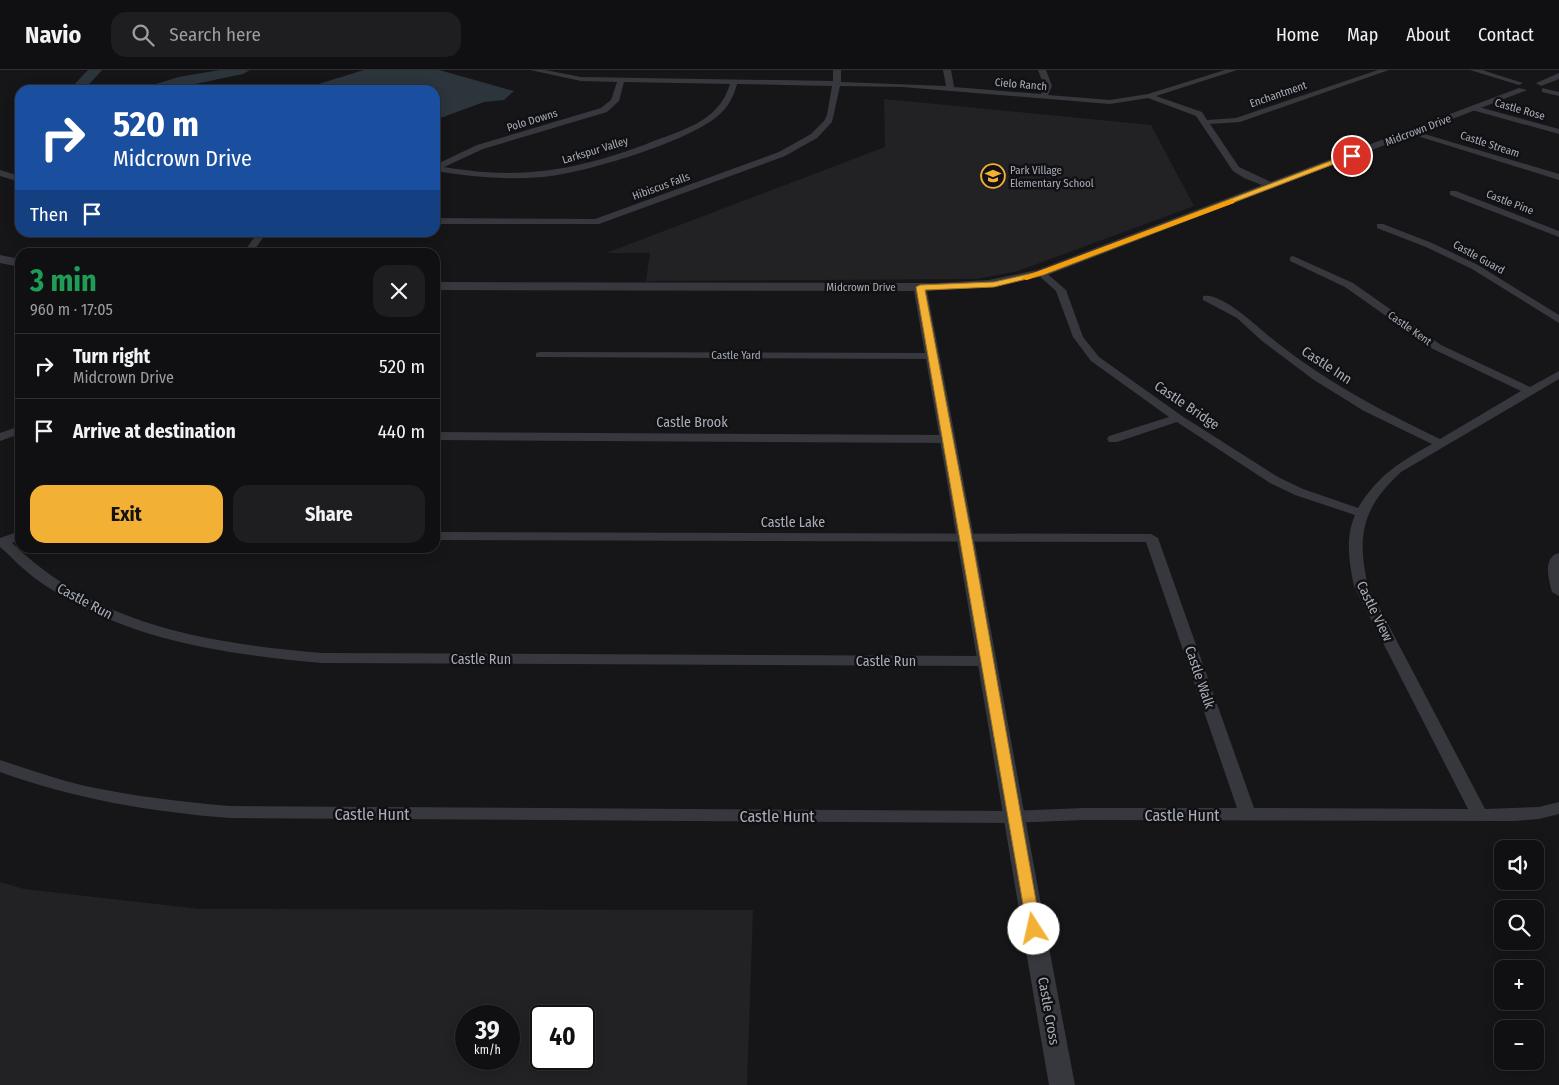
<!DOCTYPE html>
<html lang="en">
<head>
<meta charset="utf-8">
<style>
  body { margin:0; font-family:"Fira Sans Condensed",sans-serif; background:#1e1e20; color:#f1f3f6; height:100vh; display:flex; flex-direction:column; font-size:19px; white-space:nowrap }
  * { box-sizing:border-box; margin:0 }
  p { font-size:16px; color:#9c9d9f }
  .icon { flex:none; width:28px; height:28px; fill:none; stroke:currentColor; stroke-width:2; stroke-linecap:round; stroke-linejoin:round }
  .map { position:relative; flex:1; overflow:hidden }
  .details { position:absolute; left:15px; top:178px; width:425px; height:305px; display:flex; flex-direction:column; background:#101012; border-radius:15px; box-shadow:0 2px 12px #0003,0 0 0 1px #303032 }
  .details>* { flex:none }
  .guide { position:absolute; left:15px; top:15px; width:425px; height:152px; border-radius:15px; box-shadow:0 2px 12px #0003,0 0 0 1px #303032; background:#1a4fa0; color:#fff; overflow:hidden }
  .controls { position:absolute; left:1494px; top:770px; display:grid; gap:10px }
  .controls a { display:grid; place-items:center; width:50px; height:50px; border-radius:10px; background:#101012; box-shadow:0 2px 12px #0003,0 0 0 1px #303032; font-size:25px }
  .speed { position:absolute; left:455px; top:935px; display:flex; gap:10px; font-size:25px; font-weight:700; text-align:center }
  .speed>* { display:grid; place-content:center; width:65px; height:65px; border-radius:50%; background:#101012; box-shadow:0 2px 12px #0003,0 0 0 1px #303032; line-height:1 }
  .speed small { font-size:12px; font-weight:400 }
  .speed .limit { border:2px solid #111; border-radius:8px; background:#fff; color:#111 }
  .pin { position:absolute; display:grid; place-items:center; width:42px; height:42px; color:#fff; margin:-21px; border:2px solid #fff; border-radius:50%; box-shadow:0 1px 5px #0007 }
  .me { position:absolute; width:55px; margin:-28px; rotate:350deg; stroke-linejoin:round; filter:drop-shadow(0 0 4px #0008) }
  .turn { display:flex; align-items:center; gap:18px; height:105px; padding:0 15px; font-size:22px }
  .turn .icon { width:65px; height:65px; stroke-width:2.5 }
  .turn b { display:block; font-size:35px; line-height:42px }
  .then { display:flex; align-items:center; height:48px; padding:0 15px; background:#0003; gap:10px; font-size:19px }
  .round { display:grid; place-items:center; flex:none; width:52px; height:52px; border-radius:15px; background:#1e1e20 }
  .head { display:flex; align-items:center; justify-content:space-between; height:85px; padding:0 15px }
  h1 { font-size:30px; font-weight:700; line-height:38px; color:#1e9e55 }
  .primary-button { display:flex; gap:10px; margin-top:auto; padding:10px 15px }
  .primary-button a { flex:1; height:58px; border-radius:15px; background:#f2b134; color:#111; font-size:20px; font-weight:700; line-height:58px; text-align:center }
  .primary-button a+a { background:#1e1e20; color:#f1f3f6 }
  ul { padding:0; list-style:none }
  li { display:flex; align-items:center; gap:15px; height:65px; padding:0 15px; border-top:1px solid #303032 }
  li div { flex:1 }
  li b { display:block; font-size:19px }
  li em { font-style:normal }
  header { display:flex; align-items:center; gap:30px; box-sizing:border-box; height:70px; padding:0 25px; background:#101012; border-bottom:1px solid #303032 }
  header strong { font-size:24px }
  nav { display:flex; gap:28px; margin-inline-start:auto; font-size:18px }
  .search { width:350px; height:45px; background:#1e1e20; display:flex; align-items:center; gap:12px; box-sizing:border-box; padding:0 18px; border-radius:15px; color:#9c9d9f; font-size:19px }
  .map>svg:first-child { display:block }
  .built { fill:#222225; fill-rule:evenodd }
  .water { fill:#2c353c }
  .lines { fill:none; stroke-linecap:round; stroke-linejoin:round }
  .river { fill:#2c353c; fill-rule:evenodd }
  .minor { fill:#37383d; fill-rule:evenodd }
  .tertiary { fill:#37383d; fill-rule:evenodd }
  .route { fill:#f2b134; stroke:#9d7322 }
  .slow { fill:#f59e0b }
  .labels { text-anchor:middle; stroke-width:5; stroke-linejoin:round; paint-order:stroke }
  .far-street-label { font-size:11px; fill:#a8adb8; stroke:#111113 }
  .far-poi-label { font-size:11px; fill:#a8adb8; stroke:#111113; text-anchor:start }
  .street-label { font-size:14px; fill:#a8adb8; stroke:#111113 }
  .near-street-label { font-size:16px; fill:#a8adb8; stroke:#111113 }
</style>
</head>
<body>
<header>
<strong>Navio</strong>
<div class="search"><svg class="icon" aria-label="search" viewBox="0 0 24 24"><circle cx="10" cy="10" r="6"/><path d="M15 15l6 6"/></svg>Search here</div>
<nav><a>Home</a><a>Map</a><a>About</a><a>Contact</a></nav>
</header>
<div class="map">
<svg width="1559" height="1015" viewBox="0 0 1559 1015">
  <rect width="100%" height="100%" fill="#161618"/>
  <!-- built -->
  <g class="built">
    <path d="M884,29l267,26 43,81 -176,65 -41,8 -331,2 4,-28h-44l279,-106z"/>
    <path d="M0,812l24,7 176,20 553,1 -6,175h-747zM466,946h43v43h-43zM541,946h43v43h-43z"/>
  </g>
  <!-- water -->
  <path class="water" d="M364,0h75l75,21 -10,9 -20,2 -49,18v-30h-136z"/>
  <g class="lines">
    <!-- river -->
    <g class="river">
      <path d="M88,0h14l-18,20h-15z"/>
      <path d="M220,0h30l-7,4c-32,6 -66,16 -99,16l2,-3 33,-10z"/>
    </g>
    <!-- minor -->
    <g class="minor">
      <path d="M530,0h15l36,7 252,4v-11h8v12l105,4 -3,-16h8l3,17 87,7 3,-8 -6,-16h8l6,16 -4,9 62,5 38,-6 77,-24h12l-81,26 46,16 5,8 29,-2 142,-48h11l-149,52 -30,2 29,43 36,17 1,2 -4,3 -28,-11 -11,-7 -37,-55 -48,-18 -38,6 -208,-17 -62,-1 -8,36 -15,16 -32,18 -186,68h-164v-6l160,1 184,-67 32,-18 13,-13 3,-6 5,-29 -95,-2c-3,11 -8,22 -17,30 -28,27 -138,60 -178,63 -36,3 -72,0 -107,-6v-6l42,-20 124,-37 10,-8 6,-18 -36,-1zM624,12l106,2c-6,20 -18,31 -36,41 -16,8 -34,13 -50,20 -71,26 -125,35 -200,22l39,-18 124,-37 12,-11z"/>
      <path d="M1470,0h12l41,13 -4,2z"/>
      <path d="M1542,18l17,4v4l-17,-4z"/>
      <path d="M1475,36l84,23v5l-87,-24 -1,-2z"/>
      <path d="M1411,60l148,44v6l-148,-46z"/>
      <path d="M0,100l20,6v6l-20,-6z"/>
      <path d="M1450,121h6l103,40v6l-109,-42z"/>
      <path d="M1377,154h6l49,19 46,22 81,50v8l-87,-54 -46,-22 -49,-19z"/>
      <path d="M258,162h9l-14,20h-9z"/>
      <path d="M1293,186l60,27 88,62 89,42 29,-16v8l-158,93c-38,35 -45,63 -33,114l117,223 54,-2 20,-5v12l-20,5 -24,2 -431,-1 -71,3 -783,-5c-79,-6 -155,-19 -230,-46v-12c28,9 56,19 85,26 48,10 96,16 145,20l783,5 71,-3h153l-91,-266 -711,-2v-8l716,2 7,4 96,270 214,1 -114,-223c-5,-24 -9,-48 1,-71l-60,-20 -25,-12 -93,-61 -60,20h-8l-2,-3 2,-3 60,-19 -78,-56 -18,-24 -17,-46 -20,-18 8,-2 22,19 17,47 16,20 83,59 96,61 25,12 55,19c20,-33 42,-46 74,-64l-68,-33 -50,-31 -52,-39 -25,-23 -34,-18v-4c18,-4 54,30 67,41 54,44 108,72 170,102l81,-48 -88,-42 -88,-62 -55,-26v-4z"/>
      <path d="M540,282l392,1 5,3 -5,3 -396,-2v-4z"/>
      <path d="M20,356v8l-20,7v-8z"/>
      <path d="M435,362l513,3 6,4 -6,4 -513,-3z"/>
      <path d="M20,461v9l-8,3c85,83 196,100 310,110l666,3 7,5 -7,5 -666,-3c-87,-8 -179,-20 -256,-65 -14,-8 -29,-17 -41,-28 -9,-7 -16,-16 -25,-23v-9z"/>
      <path d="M1559,483v43l-7,-4c-3,-12 -10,-35 7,-39z"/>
    </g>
    <!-- tertiary -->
    <g class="tertiary">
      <path d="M1559,3v6l-18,7 -5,-3z"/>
      <path d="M1519,18l8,2 -482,186 -56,11 -62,4c52,264 97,529 148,794h-26c-46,-265 -88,-530 -135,-794l-479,-1v-8l502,1 52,-3 48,-10z"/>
      <path d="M0,185l20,4v8l-20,-4z"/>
    </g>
  </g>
  <!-- route -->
  <path class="route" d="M1349,84l6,2 -312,119 -49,12 -69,3 47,249 69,390 -2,4 -5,2 -6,-2 -112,-646 4,-2 74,-3 44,-10z"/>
  <!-- slow -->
  <path class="slow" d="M1232,129l3,2 -1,2 -207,77 -7,-2z"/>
  <!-- icons -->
  <defs>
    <g id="school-ring" transform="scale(1.25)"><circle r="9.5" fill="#111113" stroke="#f2b134" stroke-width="1.5"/><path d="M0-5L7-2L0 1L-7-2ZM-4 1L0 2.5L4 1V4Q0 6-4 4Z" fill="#f2b134"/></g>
  </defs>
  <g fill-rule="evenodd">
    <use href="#school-ring" x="993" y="106"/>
  </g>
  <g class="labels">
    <!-- far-street labels -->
    <g class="far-street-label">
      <text transform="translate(1021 14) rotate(5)" y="4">Cielo Ranch</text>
      <text transform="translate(1278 24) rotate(-19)" y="4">Enchantment</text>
      <text transform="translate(1520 39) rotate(16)" y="4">Castle Rose</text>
      <text transform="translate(532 50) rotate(-17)" y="4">Polo Downs</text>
      <text transform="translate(1418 60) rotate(-21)" y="4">Midcrown Drive</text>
      <text transform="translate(1490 74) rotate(18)" y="4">Castle Stream</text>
      <text transform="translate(595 80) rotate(-17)" y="4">Larkspur Valley</text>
      <text transform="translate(661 116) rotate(-20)" y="4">Hibiscus Falls</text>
      <text transform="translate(1510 132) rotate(21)" y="4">Castle Pine</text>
      <text transform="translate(1479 187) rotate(29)" y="4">Castle Guard</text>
      <text x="861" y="221">Midcrown Drive</text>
      <text transform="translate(1410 258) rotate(35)" y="4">Castle Kent</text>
      <text x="736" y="289">Castle Yard</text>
    </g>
    <!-- far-poi labels -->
    <g class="far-poi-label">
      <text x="1010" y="104">Park Village<tspan x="1010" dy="13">Elementary School</tspan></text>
    </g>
    <!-- street labels -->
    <g class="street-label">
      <text transform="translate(1327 295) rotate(33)" y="5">Castle Inn</text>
      <text transform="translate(1187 335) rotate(34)" y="5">Castle Bridge</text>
      <text x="692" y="357">Castle Brook</text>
      <text x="793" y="457">Castle Lake</text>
      <text transform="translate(85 531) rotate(28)" y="5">Castle Run</text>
      <text transform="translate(1375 541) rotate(64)" y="5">Castle View</text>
      <text x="481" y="594">Castle Run</text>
      <text x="886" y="596">Castle Run</text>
      <text transform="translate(1200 607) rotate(71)" y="5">Castle Walk</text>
      <text transform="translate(1049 941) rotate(80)" y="5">Castle Cross</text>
    </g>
    <!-- near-street labels -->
    <g class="near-street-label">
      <text x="372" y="750">Castle Hunt</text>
      <text x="1182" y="751">Castle Hunt</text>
      <text x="777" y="752">Castle Hunt</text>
    </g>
  </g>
</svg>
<div class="controls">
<a><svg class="icon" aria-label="sound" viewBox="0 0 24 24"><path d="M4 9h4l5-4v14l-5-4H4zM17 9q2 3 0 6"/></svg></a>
<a><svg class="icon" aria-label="search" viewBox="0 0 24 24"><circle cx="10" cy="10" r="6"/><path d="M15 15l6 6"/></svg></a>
<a>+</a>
<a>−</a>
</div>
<div class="speed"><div>39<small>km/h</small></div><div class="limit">40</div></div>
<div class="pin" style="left:1352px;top:86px;background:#d93025"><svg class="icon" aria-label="arrive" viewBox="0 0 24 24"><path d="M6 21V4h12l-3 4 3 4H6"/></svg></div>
<svg class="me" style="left:1034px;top:859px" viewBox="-20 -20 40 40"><circle r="19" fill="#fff"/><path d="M0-13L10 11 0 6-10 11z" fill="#f2b134"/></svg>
<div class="guide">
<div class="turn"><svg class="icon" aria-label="right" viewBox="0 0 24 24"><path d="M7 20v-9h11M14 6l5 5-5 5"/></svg><div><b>520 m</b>Midcrown Drive</div></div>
<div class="then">Then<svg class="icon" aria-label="arrive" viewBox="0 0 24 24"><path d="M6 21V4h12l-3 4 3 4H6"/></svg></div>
</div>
<section class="details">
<div class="head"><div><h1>3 min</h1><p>960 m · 17:05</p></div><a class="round"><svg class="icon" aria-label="close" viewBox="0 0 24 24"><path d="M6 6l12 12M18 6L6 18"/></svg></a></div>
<ul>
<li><svg class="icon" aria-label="right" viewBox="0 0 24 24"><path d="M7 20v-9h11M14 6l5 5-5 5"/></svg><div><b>Turn right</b><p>Midcrown Drive</p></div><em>520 m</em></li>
<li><svg class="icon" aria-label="arrive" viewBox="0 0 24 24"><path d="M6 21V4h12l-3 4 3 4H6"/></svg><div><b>Arrive at destination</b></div><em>440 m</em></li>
</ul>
<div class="primary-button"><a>Exit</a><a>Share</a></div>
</section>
</div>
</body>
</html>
